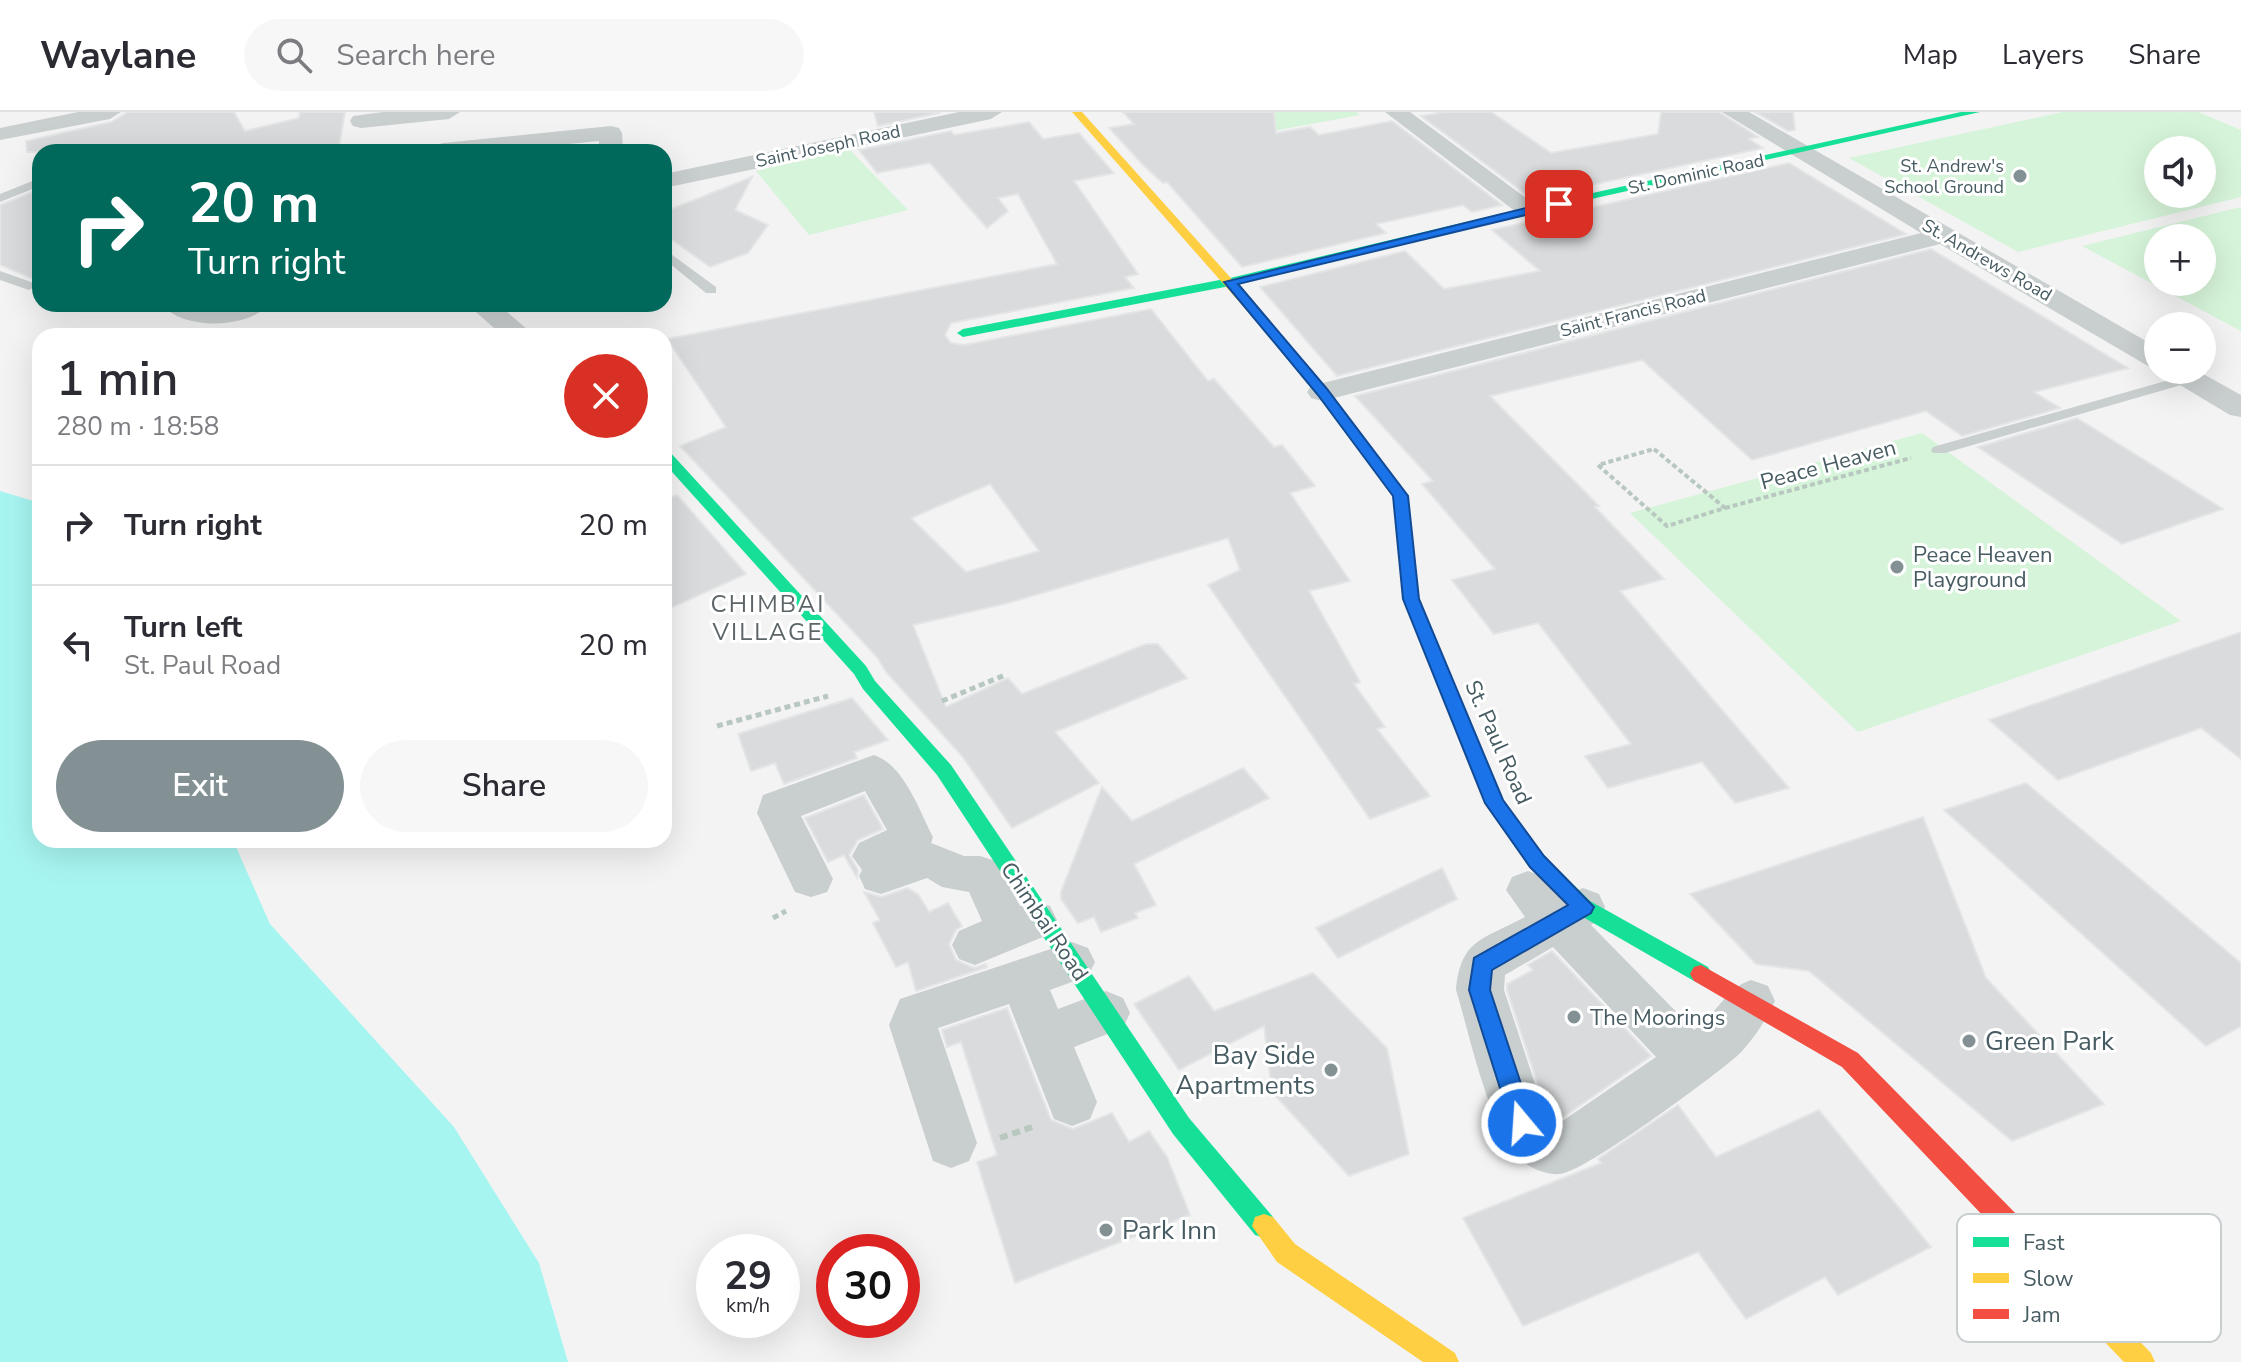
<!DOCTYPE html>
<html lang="en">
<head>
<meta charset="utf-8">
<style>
  body { margin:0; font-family:"Nunito Sans",sans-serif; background:#f7f7f7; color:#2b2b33; height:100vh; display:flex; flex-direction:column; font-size:30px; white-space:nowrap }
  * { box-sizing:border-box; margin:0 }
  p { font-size:26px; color:#7c7c81 }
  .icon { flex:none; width:44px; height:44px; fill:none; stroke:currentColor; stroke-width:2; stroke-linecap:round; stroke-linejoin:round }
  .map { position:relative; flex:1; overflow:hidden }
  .sheet { position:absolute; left:32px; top:216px; width:640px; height:520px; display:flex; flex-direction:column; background:#fff; border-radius:24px; box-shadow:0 8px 32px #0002 }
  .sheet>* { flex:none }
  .hud { position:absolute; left:32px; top:32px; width:640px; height:168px; border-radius:24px; box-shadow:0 8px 32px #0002; background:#00695c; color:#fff; overflow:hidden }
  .tools { position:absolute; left:2144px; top:24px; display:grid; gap:16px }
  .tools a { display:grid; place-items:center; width:72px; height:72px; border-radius:50%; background:#fff; box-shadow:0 8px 32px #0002; font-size:40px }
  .speed { position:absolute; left:696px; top:1122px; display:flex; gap:16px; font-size:40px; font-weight:700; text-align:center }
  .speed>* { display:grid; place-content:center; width:104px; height:104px; border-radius:50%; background:#fff; box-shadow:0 8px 32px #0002; line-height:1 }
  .speed small { font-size:20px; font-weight:400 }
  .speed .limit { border:12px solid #d22; background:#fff; color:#111 }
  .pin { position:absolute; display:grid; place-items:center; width:68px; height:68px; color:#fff; margin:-34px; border-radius:16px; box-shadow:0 4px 12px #0006 }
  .me { position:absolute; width:88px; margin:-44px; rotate:342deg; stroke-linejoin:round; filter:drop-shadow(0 0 6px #0008) }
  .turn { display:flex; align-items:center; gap:28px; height:168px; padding:0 24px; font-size:36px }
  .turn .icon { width:104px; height:104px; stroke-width:2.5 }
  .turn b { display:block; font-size:56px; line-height:68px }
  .round { display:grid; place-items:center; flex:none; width:84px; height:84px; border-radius:42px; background:#f7f7f7 }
  .head { display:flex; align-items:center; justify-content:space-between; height:136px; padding:0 24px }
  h1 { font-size:48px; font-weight:600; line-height:60px }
  .primary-button { display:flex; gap:16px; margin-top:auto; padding:16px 24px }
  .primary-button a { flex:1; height:92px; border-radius:48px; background:#839195; color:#fff; font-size:32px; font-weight:600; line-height:92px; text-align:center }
  .primary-button a+a { background:#f7f7f7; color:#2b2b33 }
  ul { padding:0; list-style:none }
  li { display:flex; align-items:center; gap:24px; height:120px; padding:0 24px; border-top:2px solid #e1e1e2 }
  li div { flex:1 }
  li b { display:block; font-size:30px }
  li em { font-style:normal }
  header { display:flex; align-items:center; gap:48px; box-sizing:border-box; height:112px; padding:0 40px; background:#fff; border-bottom:2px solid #e1e1e2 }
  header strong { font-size:38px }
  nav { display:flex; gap:44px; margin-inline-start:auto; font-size:28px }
  .search { width:560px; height:72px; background:#f7f7f7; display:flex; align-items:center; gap:20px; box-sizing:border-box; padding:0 28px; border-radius:44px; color:#7c7c81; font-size:30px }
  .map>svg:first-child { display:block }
  .green { fill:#d5f4d9; fill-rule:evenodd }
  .water { fill:#a7f5f1 }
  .building { fill:#d9dbdc; stroke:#e4e5e6; stroke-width:2; fill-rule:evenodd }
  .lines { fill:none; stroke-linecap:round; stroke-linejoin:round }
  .path-far2 { stroke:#b8c7bf; stroke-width:4; stroke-dasharray:5 3; stroke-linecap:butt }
  .path-far1 { stroke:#b8c7bf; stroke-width:5; stroke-dasharray:6 4; stroke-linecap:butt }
  .path { stroke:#b8c7bf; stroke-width:6; stroke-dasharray:8 5; stroke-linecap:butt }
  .lane { fill:#c9cecf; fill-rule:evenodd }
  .street { fill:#c9cecf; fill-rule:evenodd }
  .fast { fill:#16e098; fill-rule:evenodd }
  .slow { fill:#ffcf43; fill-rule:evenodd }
  .jam { fill:#f24e42; fill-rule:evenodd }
  .route { fill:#1a73e8; stroke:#114b97; stroke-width:2 }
  .poi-dot { fill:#839195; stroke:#fff; stroke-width:3 }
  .labels { text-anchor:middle; stroke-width:6; stroke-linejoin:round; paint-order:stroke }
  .far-street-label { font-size:18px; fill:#475c62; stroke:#fff }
  .far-poi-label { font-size:18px; fill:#475c62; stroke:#fff; text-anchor:end }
  .street-label { font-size:22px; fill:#475c62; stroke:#fff }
  .poi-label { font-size:22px; fill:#475c62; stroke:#fff; text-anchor:start }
  .neighbourhood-label { font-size:24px; letter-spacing:2px; fill:#5d6568; stroke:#fff }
  .near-poi-label { font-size:26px; fill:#475c62; stroke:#fff; text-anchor:start }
  .key { fill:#fff; stroke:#c8ced0; stroke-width:2 }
  .key-label { font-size:22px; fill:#475c62 }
</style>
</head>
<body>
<header>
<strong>Waylane</strong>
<div class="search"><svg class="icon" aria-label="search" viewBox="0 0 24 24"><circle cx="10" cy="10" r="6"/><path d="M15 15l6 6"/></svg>Search here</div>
<nav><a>Map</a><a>Layers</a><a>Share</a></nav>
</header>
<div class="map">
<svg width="2241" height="1250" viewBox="0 0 2241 1250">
  <rect width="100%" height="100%" fill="#f3f3f3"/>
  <!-- green -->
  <g class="green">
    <path d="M1239,0h117l4,3 -98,18z"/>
    <path d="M2063,0h135l43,18v67l-223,55 -169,-94zM2202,38v44h-44v-44z"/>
    <path d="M849,37l59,61 -99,25 -53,-64z"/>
    <path d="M2241,95v124l-159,-85zM2158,126h44v44h-44z"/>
    <path d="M1922,321l259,188 -323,111 -228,-219z"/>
  </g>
  <!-- water -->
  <path class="water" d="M0,379l40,12v337h193l37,84 184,203 85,136 29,99h-568z"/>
  <!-- building -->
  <g class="building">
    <path d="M128,0h106l11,19 54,-13 1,-6h45l-7,40h-311l-1,-11 85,-19z"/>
    <path d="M874,0h64l1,1 -61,13z"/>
    <path d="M1123,0h151l2,21 34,-6 9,8 73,-14 110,84 -30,7 -9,-7 -87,19 10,9 -144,34 -75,-85 -4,1 -19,-17 -35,-38 25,-4z"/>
    <path d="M1444,0h47l60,41 107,-19 3,-22h58l39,25 -9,2 14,9 -232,50 -110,-82z"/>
    <path d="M1755,0h38l2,18 -7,1z"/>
    <path d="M1029,10l14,17 36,-6 35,40 -40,8 64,93 -13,3 9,11 -183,35 -6,12 6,8 13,2 187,-36 57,72 6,-2 60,68 8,-2 33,41 -25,7 60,88 -41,10 51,91 -6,2 31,43 -8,2 53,67 -60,23 -162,-234 32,-15 -12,-32 -220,65 -95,22 33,82 62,-29 14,16 124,-50h12l29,34 -132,54 44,51 -87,45 -50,-72 -76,-84 -9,-15 -197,-211 46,-19 -59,-88 390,-75 -39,-70 -20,4 10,13 -21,17 -57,-65 -53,10 -18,-23 92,-19 3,4zM990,372l49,67 -73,21 -55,-54z"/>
    <path d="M1789,51l117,71 -569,142 -77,-89 145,-36 39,38 96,-18 -48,-41z"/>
    <path d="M752,65l-17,33 33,15 -20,28 -38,14 -46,-33v-22z"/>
    <path d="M37,78l3,1v91l-40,-17v-60z"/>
    <path d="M1931,137l197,119 -94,24 26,16 -98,28 -36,-25 -174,49 -110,-100 -152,36 109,110 -4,1 69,72 -44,12 169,197 -54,15 -33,-41 -94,26 -23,-32 46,-12 -93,-121 -44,11 -42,-54 43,-11 -73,-85 11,-3 -78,-85z"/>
    <path d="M2077,306l146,91 -101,35 -144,-97z"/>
    <path d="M677,383l69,79 -82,37v-111z"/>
    <path d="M2241,520v127l-40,-31 -143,52 -69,-60z"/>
    <path d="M852,586l36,42 -34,12 3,6 -73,26 -9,-21 -24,8 -13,-37z"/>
    <path d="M1243,656l26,30 -135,66 22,41 -21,8 3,5 -37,14 -7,-15 -16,6 -17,-24v-7l41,-105 30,34z"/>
    <path d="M2026,671l215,180v63l-35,20 -262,-236z"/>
    <path d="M864,683l19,34 -25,11 -9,15 9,15 -1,8 -13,-23 -16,7 -23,-44z"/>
    <path d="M1923,705l63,161 118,126 -92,37 -203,-170 -53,-7 -66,-70z"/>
    <path d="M1442,756l15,31 -119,59 -22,-30z"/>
    <path d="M907,776l11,6 11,18 19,-9 14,23 -6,4 -7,14 7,16 18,8 12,-4 1,3 -71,24 -8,-29 -12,5 -23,-44 7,-3 -16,-28 18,5z"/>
    <path d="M1552,839l99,105 -89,62 -21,-24 -34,-104v-6l26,-14 -5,-5z"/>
    <path d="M1313,861l74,75 22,106 -60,22 -77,-84 -8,-66 -85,44 -45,-66 55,-28 25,35z"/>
    <path d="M1007,896l44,112 22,9 39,-16 17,29 20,-11 18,26 23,58 -175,68 -38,-121 20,-7 -36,-113 -14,5 -5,-17z"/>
    <path d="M1678,993l38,52 103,-47 112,137 -93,48 -13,-18 -79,42 -48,-67 -175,74 -60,-108 138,-55 -3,-4z"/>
  </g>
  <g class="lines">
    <!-- path-far2 -->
    <g class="path-far2">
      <path d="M1654,337l71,59 -58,18 -69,-61z"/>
      <path d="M1725,396l186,-50"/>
    </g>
    <!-- path-far1 -->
    <g class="path-far1">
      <path d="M942,589l63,-26"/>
      <path d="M717,614l111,-30"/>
      <path d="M773,806l13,-7"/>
    </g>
    <!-- path -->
    <path class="path" d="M1000,1026l32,-11"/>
    <!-- lane -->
    <g class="lane">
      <path d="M40,66v8l-40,16v-8z"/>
      <path d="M664,137l52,38v6h-10l-42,-34z"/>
      <path d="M0,159l34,12 2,3 -7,4 -29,-10z"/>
      <path d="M2190,262l7,4 -2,3 -250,72h-12l-2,-3 2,-3z"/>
    </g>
    <!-- street -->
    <g class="street">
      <path d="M78,0h43l-11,7 -110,21v-12z"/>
      <path d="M383,0h77l-11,7 -88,9 -8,-2 -3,-5 3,-5z"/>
      <path d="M959,0h43l-11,7 -327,69v-14z"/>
      <path d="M1385,0h25l132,98 -4,5h-18z"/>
      <path d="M1722,0h27l409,236v21l-10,-3 -208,-122 -618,157 -11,-3 -4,-6 4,-6 610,-153z"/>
      <path d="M611,14l8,2 3,5 1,19h-24v-11l-107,11 -61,-2 4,-5 8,-2z"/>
      <path d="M162,192h38l15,4 15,-4h38c-18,26 -88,26 -106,0z"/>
      <path d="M467,192h31l37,32h-32z"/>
      <path d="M2160,258h36l45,25v22l-11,-2 -65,-39z"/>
      <path d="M874,643c30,10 45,55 59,82l-2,6 33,13h16l16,5 24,45 14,-5 16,5 7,14 -7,14 -75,31 -16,-6 -7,-14 7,-14 23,-10 -13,-29 -27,-5 -15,-9 -46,16 -16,-5 -6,-13 3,-6 -10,-14 7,-13 28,-13 -22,-39 -64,25 32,63 -6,13 -16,5 -16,-5 -38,-79 6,-18z"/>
      <path d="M1528,759l16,6 19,19 20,-8 16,6 6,13 -6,13 -8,5 103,105c23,-16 31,-41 57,-50l17,6 7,15c-9,19 -23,41 -38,55 -24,21 -152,116 -177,118 -10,1 -21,-3 -29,-7 -40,-23 -61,-133 -75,-177 5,-52 27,-50 69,-73l-19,-27 6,-13zM1553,835l103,110 -98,67 -15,-16 -39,-118 1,-15z"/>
      <path d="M1072,830l16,6 7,14 -7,14 -38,14 8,19 48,-18 17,7 7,15 -7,15 -49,19 23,55 -7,17 -18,7 -18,-7 -45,-115 -71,24 39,115 -8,18 -18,7 -18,-7 -44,-136 11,-26z"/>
    </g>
    <!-- fast -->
    <g class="fast">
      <path d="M1961,0h19l-451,101 -299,73 -267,51 -6,-4 6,-4 267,-51 299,-71z"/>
      <path d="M1256,203h8l63,74 80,107 12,103 84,201 41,56 46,45 118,66 4,7 -4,7 -7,2 -7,-2 -118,-68 -46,-45 -42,-60 -85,-209 -10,-103 -76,-101 -61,-74z"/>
      <path d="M664,338l5,1 197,215 9,15 76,84 238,353 84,99 3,9 -3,9 -9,3 -9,-3 -82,-101 -236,-359 -74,-86 -9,-15 -190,-211z"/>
    </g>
    <!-- slow -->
    <g class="slow">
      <path d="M1072,0h10l182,203v6h-8z"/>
      <path d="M1264,1102l9,3 22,27 160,109 4,9h-36l-146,-100 -25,-36 3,-9z"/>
      <path d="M2014,1106l9,3 128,132 4,9h-31l-119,-123 -3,-9 3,-9z"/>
    </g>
    <!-- jam -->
    <path class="jam" d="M1701,853l157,88 165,168 3,9 -3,9 -9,3 -9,-3 -163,-172 -148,-86 -4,-7 4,-7z"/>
  </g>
  <!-- route -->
  <path class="route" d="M1559,88l5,4 -1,2 -325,78 89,105 81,107 11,103 84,201 41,56 50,51 -3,6 -99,57 -2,20 44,133 -3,8 -9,3 -8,-3 -3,-8 -42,-133 5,-32 94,-53 -38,-38 -45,-64 -82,-204 -10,-103 -75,-101 -94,-113z"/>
  <!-- markers -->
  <g class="poi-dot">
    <circle cx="2020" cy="64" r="8"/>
    <circle cx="1897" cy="455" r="8"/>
    <circle cx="1574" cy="905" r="8"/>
    <circle cx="1969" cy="929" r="8"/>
    <circle cx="1331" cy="958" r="8"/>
    <circle cx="1106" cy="1118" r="8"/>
  </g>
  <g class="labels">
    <!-- far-street labels -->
    <g class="far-street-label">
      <text transform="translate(828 34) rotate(-12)" y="6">Saint Joseph Road</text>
      <text transform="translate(1696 62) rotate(-12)" y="6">St. Dominic Road</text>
      <text transform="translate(1987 148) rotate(30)" y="6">St. Andrews Road</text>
      <text transform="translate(1633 201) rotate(-14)" y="6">Saint Francis Road</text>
    </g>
    <!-- far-poi labels -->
    <g class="far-poi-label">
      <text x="2004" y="60">St. Andrew's<tspan x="2004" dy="21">School Ground</tspan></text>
    </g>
    <!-- street labels -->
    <g class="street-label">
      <text transform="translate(1828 352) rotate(-15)" y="8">Peace Heaven</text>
      <text transform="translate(1499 630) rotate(66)" y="8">St. Paul Road</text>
      <text transform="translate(1045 809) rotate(56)" y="8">Chimbai Road</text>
    </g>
    <!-- poi labels -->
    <g class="poi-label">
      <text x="1913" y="450">Peace Heaven<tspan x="1913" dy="25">Playground</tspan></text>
      <text x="1590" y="913">The Moorings</text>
    </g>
    <!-- neighbourhood labels -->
    <g class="neighbourhood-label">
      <text x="768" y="500">CHIMBAI<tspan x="768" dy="28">VILLAGE</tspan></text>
    </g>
    <!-- near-poi labels -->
    <g class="near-poi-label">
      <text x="1985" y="938">Green Park</text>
      <text x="1315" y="952" text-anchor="end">Bay Side<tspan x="1315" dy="30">Apartments</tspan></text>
      <text x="1122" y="1127">Park Inn</text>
    </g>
  </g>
  <!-- legend -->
  <rect x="1957" y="1102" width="264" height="128" rx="12" class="key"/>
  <rect x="1973" y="1125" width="36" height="10" fill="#16e098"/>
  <rect x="1973" y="1161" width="36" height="10" fill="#ffcf43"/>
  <rect x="1973" y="1197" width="36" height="10" fill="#f24e42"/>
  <g class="key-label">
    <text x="2023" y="1138">Fast</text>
    <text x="2023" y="1174">Slow</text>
    <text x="2023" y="1210">Jam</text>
  </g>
</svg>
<div class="tools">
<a><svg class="icon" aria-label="sound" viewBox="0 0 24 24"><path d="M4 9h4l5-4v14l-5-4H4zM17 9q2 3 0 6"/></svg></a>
<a>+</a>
<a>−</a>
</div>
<div class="speed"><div>29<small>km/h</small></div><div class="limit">30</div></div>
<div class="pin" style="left:1559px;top:92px;background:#d93025"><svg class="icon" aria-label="arrive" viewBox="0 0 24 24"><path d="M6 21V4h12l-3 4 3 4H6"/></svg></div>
<svg class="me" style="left:1522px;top:1011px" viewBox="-20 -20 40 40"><circle r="17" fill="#1a73e8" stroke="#fff" stroke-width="3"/><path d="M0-11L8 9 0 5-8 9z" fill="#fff"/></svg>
<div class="hud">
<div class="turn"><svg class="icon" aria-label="right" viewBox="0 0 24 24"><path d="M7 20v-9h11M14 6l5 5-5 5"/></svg><div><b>20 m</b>Turn right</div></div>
</div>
<section class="sheet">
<div class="head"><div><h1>1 min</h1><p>280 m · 18:58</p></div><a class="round" style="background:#d93025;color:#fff"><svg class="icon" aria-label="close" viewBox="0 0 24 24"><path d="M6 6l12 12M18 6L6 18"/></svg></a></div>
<ul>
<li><svg class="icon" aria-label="right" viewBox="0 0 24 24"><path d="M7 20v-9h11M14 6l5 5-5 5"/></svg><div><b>Turn right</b></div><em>20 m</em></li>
<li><svg class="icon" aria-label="left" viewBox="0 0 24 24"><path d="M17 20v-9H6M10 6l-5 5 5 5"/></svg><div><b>Turn left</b><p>St. Paul Road</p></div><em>20 m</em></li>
</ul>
<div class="primary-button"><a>Exit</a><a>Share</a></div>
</section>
</div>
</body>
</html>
